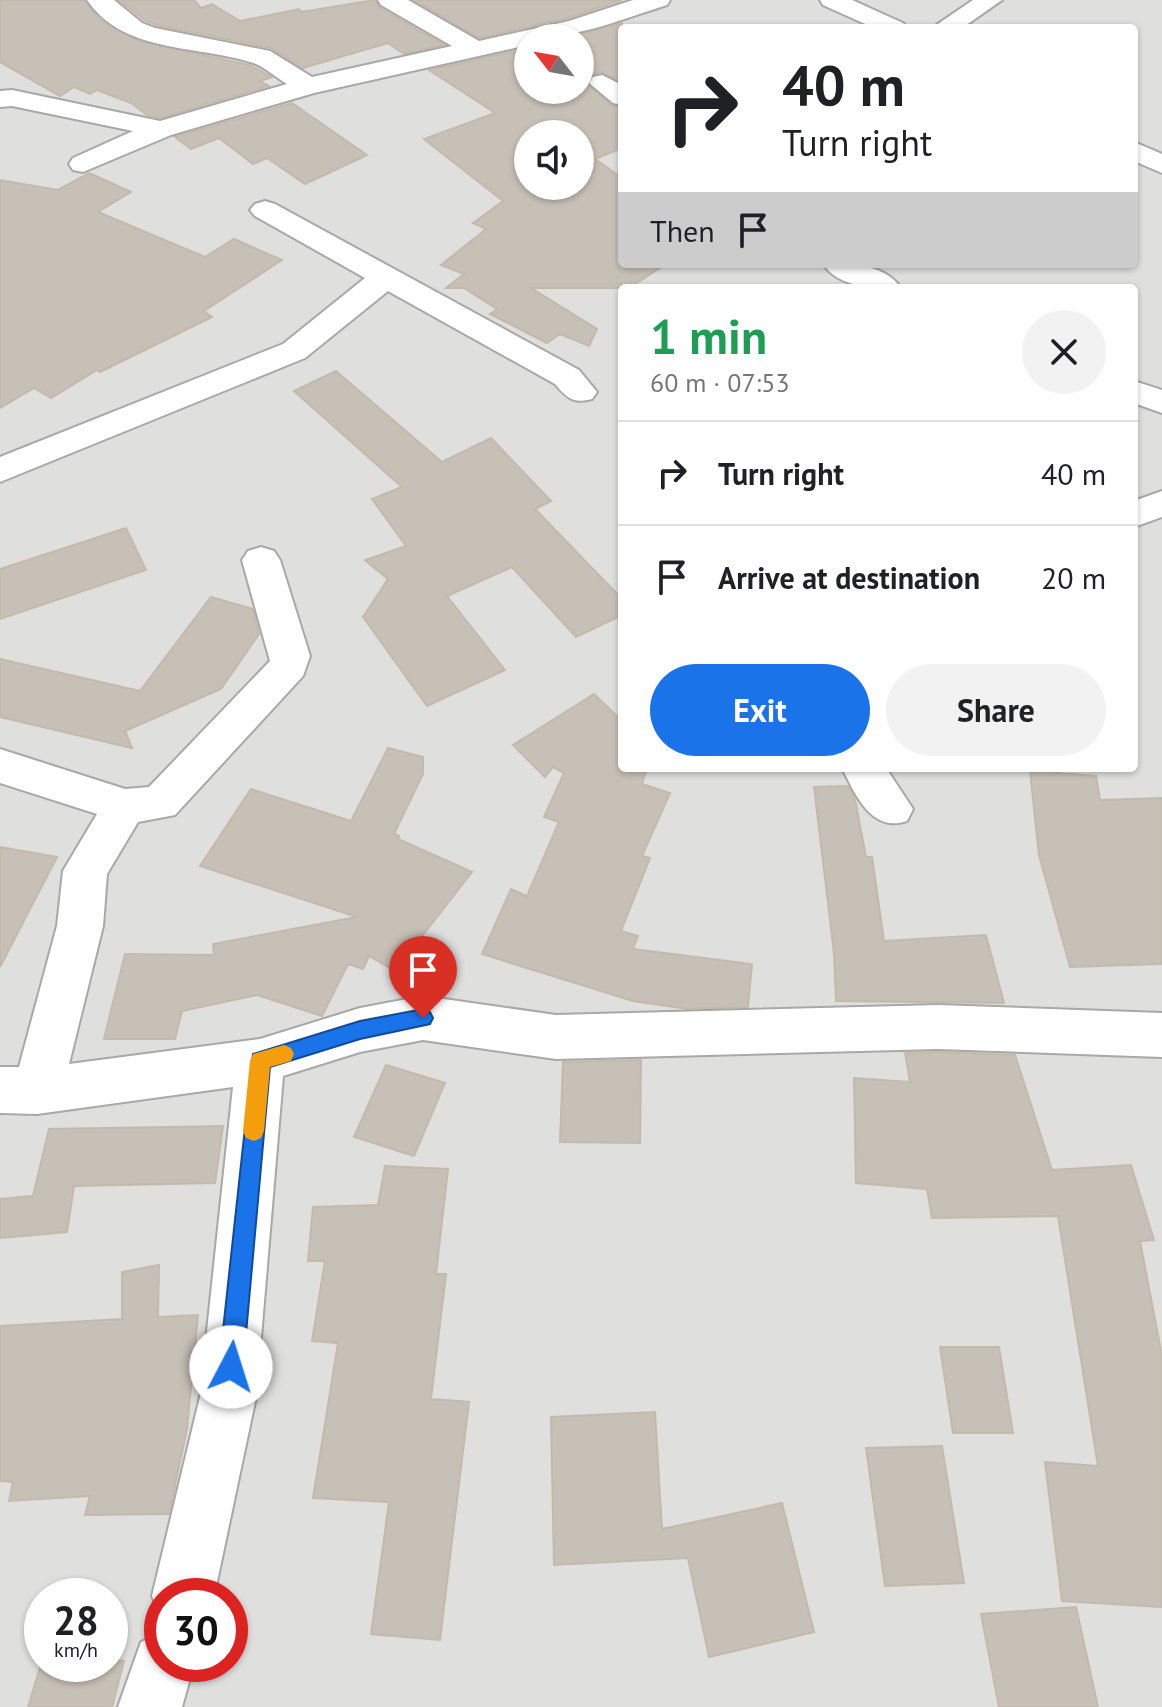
<!DOCTYPE html>
<html lang="en">
<head>
<meta charset="utf-8">
<style>
  body { margin:0; font-family:"PT Sans",sans-serif; background:#f2f2f2; color:#202124; height:100vh; display:flex; flex-direction:column; font-size:30px; white-space:nowrap }
  * { box-sizing:border-box; margin:0 }
  p { font-size:26px; color:#757577 }
  .icon { flex:none; width:44px; height:44px; fill:none; stroke:currentColor; stroke-width:2; stroke-linecap:round; stroke-linejoin:round }
  .map { position:relative; flex:1; overflow:hidden }
  .drawer { position:absolute; left:618px; top:284px; width:520px; height:488px; display:flex; flex-direction:column; background:#fff; border-radius:8px; box-shadow:0 2px 6px #0004 }
  .drawer>* { flex:none }
  .hud { position:absolute; left:618px; top:24px; width:520px; height:244px; border-radius:8px; box-shadow:0 2px 6px #0004; background:#fff; color:#202124; overflow:hidden }
  .needle { width:52px; rotate:301deg }
  .controls { position:absolute; left:514px; top:24px; display:grid; gap:16px }
  .controls a { display:grid; place-items:center; width:80px; height:80px; border-radius:50%; background:#fff; box-shadow:0 2px 6px #0004; font-size:40px }
  .speed { position:absolute; left:24px; top:1578px; display:flex; gap:16px; font-size:40px; font-weight:700; text-align:center }
  .speed>* { display:grid; place-content:center; width:104px; height:104px; border-radius:50%; background:#fff; box-shadow:0 2px 6px #0004; line-height:1 }
  .speed small { font-size:20px; font-weight:400 }
  .speed .limit { border:12px solid #d22; background:#fff; color:#111 }
  .pin { position:absolute; display:grid; place-items:center; width:68px; height:68px; color:#fff; margin:-82px -34px; border-radius:50% 50% 50% 0; rotate:-45deg; box-shadow:0 0 8px #0007 }
  .pin .icon { rotate:45deg }
  .me { position:absolute; width:88px; margin:-44px; rotate:5deg; stroke-linejoin:round; filter:drop-shadow(0 0 6px #0008) }
  .turn { display:flex; align-items:center; gap:28px; height:168px; padding:0 32px; font-size:36px }
  .turn .icon { width:104px; height:104px; stroke-width:2.5 }
  .turn b { display:block; font-size:56px; line-height:68px }
  .then { display:flex; align-items:center; height:76px; padding:0 32px; background:#0003; gap:16px; font-size:30px }
  .round { display:grid; place-items:center; flex:none; width:84px; height:84px; border-radius:42px; background:#f2f2f2 }
  .overview { display:flex; align-items:center; justify-content:space-between; height:136px; padding:0 32px }
  h1 { font-size:48px; font-weight:600; line-height:60px; color:#1e9e55 }
  .action { display:flex; gap:16px; margin-top:auto; padding:16px 32px }
  .action a { flex:1; height:92px; border-radius:48px; background:#1a73e8; color:#fff; font-size:32px; font-weight:600; line-height:92px; text-align:center }
  .action a+a { background:#f2f2f2; color:#202124 }
  ul { padding:0; list-style:none }
  li { display:flex; align-items:center; gap:24px; height:104px; padding:0 32px; border-top:2px solid #e0e0e0 }
  li div { flex:1 }
  li b { display:block; font-size:30px }
  li em { font-style:normal }
  .map>svg:first-child { display:block }
  .residential { fill:#dfdfde; fill-rule:evenodd }
  .building { fill:#c7c0b7; stroke:#c4baaa; stroke-width:2; fill-rule:evenodd }
  .lines { fill:none; stroke-linecap:round; stroke-linejoin:round }
  .minor-casing { stroke:#a8a8a8; stroke-width:4 }
  .minor { fill:#fff; fill-rule:evenodd }
  .route { fill:#1a73e8; stroke:#114b97; stroke-width:2 }
  .slow { fill:#f59e0b }
</style>
</head>
<body>
<div class="map">
<svg width="1162" height="1707" viewBox="0 0 1162 1707">
  <rect width="100%" height="100%" fill="#f2f0e8"/>
  <!-- residential -->
  <path class="residential" d="M0,0h1162v1707h-1162zM622,28h512v236h-512zM528,38h52v52h-52zM528,134h52v52h-52zM622,288h512v480h-512zM42,1596h68v68h-68zM162,1596h68v68h-68z"/>
  <!-- building -->
  <g class="building">
    <path d="M0,0h84l16,20 39,21 110,24 23,12 -12,4 9,5 -109,32 -13,-3 -16,-12 -34,-13 -7,4 -16,-7 -14,9 -60,-34z"/>
    <path d="M119,0h75l7,8 11,-4 28,17 59,-12 2,3 74,-12 5,8 64,37 -40,9 -16,-11 -85,25 -32,-20 -115,-23 -12,-5z"/>
    <path d="M414,0h208l-54,18 -89,20z"/>
    <path d="M622,23v59l-21,-10 -11,3 -4,8 25,22 11,3v40l-27,11 27,19v86h44l-37,24h-98l66,41 -8,17 -29,-12 -13,9 -57,-29 7,-5 -33,-21h-18l18,-14 -23,-9 45,-36 -13,-6 30,-22 -79,-62 71,-26 -66,-43 99,-22v42h52v-52h-16zM528,134h52v52h-52z"/>
    <path d="M292,103l75,52 -62,29 -38,-26 -14,6 -34,-26 -28,11 -16,-12z"/>
    <path d="M89,173l42,19 -33,20 107,45 29,-18 48,21 -78,51 8,6 -112,55 -3,-2 -46,28 -17,-10 -34,20v-228l58,10z"/>
    <path d="M336,371l106,91 49,-24 60,63 -16,8 87,90v16l-46,22 -64,-70 -65,29 58,74 -78,36 -64,-89 25,-38 -23,-19 41,-14 -34,-47 30,-12 -108,-96z"/>
    <path d="M126,528l20,42 -146,49v-50z"/>
    <path d="M211,597l42,12 6,25 -38,55 -96,42 7,17 -132,-31v-58l140,32z"/>
    <path d="M594,694l28,27v47h25l-5,16 28,9 -28,63 8,2 -29,73 17,5 -5,13 119,15 -4,43 -60,2 -55,-8 -151,-47 29,-65 16,7 32,-74 -15,-5 20,-44 -11,-6 -8,10 -32,-32z"/>
    <path d="M388,748l35,9v17l-29,60 5,2 -1,3 74,33 -77,99 -26,-15 -6,13 -15,-5 -26,52 -65,-21 -75,16 -7,28h-71l21,-85 89,1 -1,-11 144,-27 -157,-51 51,-77 100,32z"/>
    <path d="M1030,771l66,5 4,24 62,-2v166l-92,3 -31,-112z"/>
    <path d="M848,786l7,13 11,58h6l12,84 102,-6 18,68 -168,-2 -2,-48 -20,-166z"/>
    <path d="M0,847l57,10 -57,110z"/>
    <path d="M938,1052l77,3 37,115 79,-5 23,75 -14,1 22,115v251l-100,-6 -17,-139 53,4 -40,-250 -126,2 -5,-29 -71,-6 -2,-105 56,4 -5,-29z"/>
    <path d="M641,1060l-1,83 -80,-1 3,-80z"/>
    <path d="M386,1065l59,18 -31,73 -60,-19z"/>
    <path d="M223,1126l-8,57 -141,3 -7,46 -67,6v-39l33,-3 16,-67z"/>
    <path d="M385,1166l63,3 -12,105h10l-15,125 38,3 -29,238 -69,-6 18,-132 -76,-4 25,-155 -26,-2 13,-80h-17l5,-54 65,-2z"/>
    <path d="M159,1265l-1,52 40,-2 -11,114 -18,85 -84,1 5,-19 -81,5 4,-19 -13,-1v-155l122,-7v-47z"/>
    <path d="M940,1347h59l14,86h-60z"/>
    <path d="M655,1412l7,117 120,-26 32,129 -105,25 -21,-99 -134,7 -3,-148z"/>
    <path d="M942,1446l22,137 -79,3 -19,-138z"/>
    <path d="M1076,1607l22,100h-99l-18,-93z"/>
    <path d="M110,1659l14,2 -12,46h-84l14,-46v3h68z"/>
  </g>
  <g class="lines">
    <!-- minor casing -->
    <g class="minor-casing">
      <g id="minor">
        <path d="M87,0h27l28,23 13,5 115,23 42,26 140,-31 -71,-41 -3,-5h30l71,41 90,-20 64,-21h37l-3,5c-47,15 -90,33 -139,33v7l-214,48 -143,42 -88,37 -10,-2 -4,-6 4,-6 60,-27 -121,-25 -12,1v-16l12,-1 148,31 127,-37c-12,-7 -24,-19 -37,-22 -55,-17 -127,-9 -163,-62z"/>
        <path d="M820,0h32l51,23 4,5h-33l-51,-23z"/>
        <path d="M973,0h29l-40,28h-30z"/>
        <path d="M602,75l20,10v20l-9,-2 -24,-20 4,-6z"/>
        <path d="M1134,142l28,12v19l-28,-12z"/>
        <path d="M265,201l10,3 304,166 18,22 -5,7c-19,5 -25,-1 -37,-15l-167,-93 -83,67 -305,124v-25l283,-113 82,-66 -110,-62 -5,-6 5,-6z"/>
        <path d="M823,264c26,0 61,-1 78,24 -26,0 -61,1 -78,-24z"/>
        <path d="M1134,381l28,9v23l-28,-10z"/>
        <path d="M1162,491v26l-28,10v-26z"/>
        <path d="M261,547l13,4 6,9 30,96 -7,20 -128,139 -37,7 -31,52 -4,52 -34,138 191,-25 100,-31 63,-12 133,19 382,-10 224,8v44l-224,-8 -382,10 -133,-19 -63,12 -77,24 -27,321 -42,199h-52v22l-10,-22 48,-199 33,-310 -196,27 -37,-1v-46h19l38,-141 6,-55 34,-57 -97,-31v-34l125,40 24,-2 121,-126 -28,-101 6,-9z"/>
        <path d="M842,768h44l27,41 -6,12c-35,12 -51,-25 -65,-53z"/>
        <path d="M162,1633v31h32l-12,43h-64l23,-65z"/>
      </g>
    </g>
    <!-- minor -->
    <use href="#minor" class="minor"/>
  </g>
  <!-- route -->
  <path class="route" d="M423,1009l7,3 3,6 -3,6 -70,15 -90,28 -27,300 -4,8 -8,3 -8,-3 -4,-8 34,-313 107,-33z"/>
  <!-- slow -->
  <path class="slow" d="M284,1045l7,3 3,6 -3,7 -21,6 -6,64 -3,7 -7,3 -8,-3 -3,-7 7,-70 3,-7z"/>
</svg>
<div class="controls">
<a><svg class="needle" viewBox="-14 -14 28 28"><path d="M0-13l5 13h-10z" fill="#e53935"/><path d="M0 13l5-13h-10z" fill="#757577"/></svg></a>
<a><svg class="icon" aria-label="sound" viewBox="0 0 24 24"><path d="M4 9h4l5-4v14l-5-4H4zM17 9q2 3 0 6"/></svg></a>
</div>
<div class="speed"><div>28<small>km/h</small></div><div class="limit">30</div></div>
<div class="pin" style="left:423px;top:1018px;background:#d93025"><svg class="icon" aria-label="arrive" viewBox="0 0 24 24"><path d="M6 21V4h12l-3 4 3 4H6"/></svg></div>
<svg class="me" style="left:231px;top:1367px" viewBox="-20 -20 40 40"><circle r="19" fill="#fff"/><path d="M0-13L10 11 0 6-10 11z" fill="#1a73e8"/></svg>
<div class="hud">
<div class="turn"><svg class="icon" aria-label="right" viewBox="0 0 24 24"><path d="M7 20v-9h11M14 6l5 5-5 5"/></svg><div><b>40 m</b>Turn right</div></div>
<div class="then">Then<svg class="icon" aria-label="arrive" viewBox="0 0 24 24"><path d="M6 21V4h12l-3 4 3 4H6"/></svg></div>
</div>
<section class="drawer">
<div class="overview"><div><h1>1 min</h1><p>60 m · 07:53</p></div><a class="round"><svg class="icon" aria-label="close" viewBox="0 0 24 24"><path d="M6 6l12 12M18 6L6 18"/></svg></a></div>
<ul>
<li><svg class="icon" aria-label="right" viewBox="0 0 24 24"><path d="M7 20v-9h11M14 6l5 5-5 5"/></svg><div><b>Turn right</b></div><em>40 m</em></li>
<li><svg class="icon" aria-label="arrive" viewBox="0 0 24 24"><path d="M6 21V4h12l-3 4 3 4H6"/></svg><div><b>Arrive at destination</b></div><em>20 m</em></li>
</ul>
<div class="action"><a>Exit</a><a>Share</a></div>
</section>
</div>
</body>
</html>
